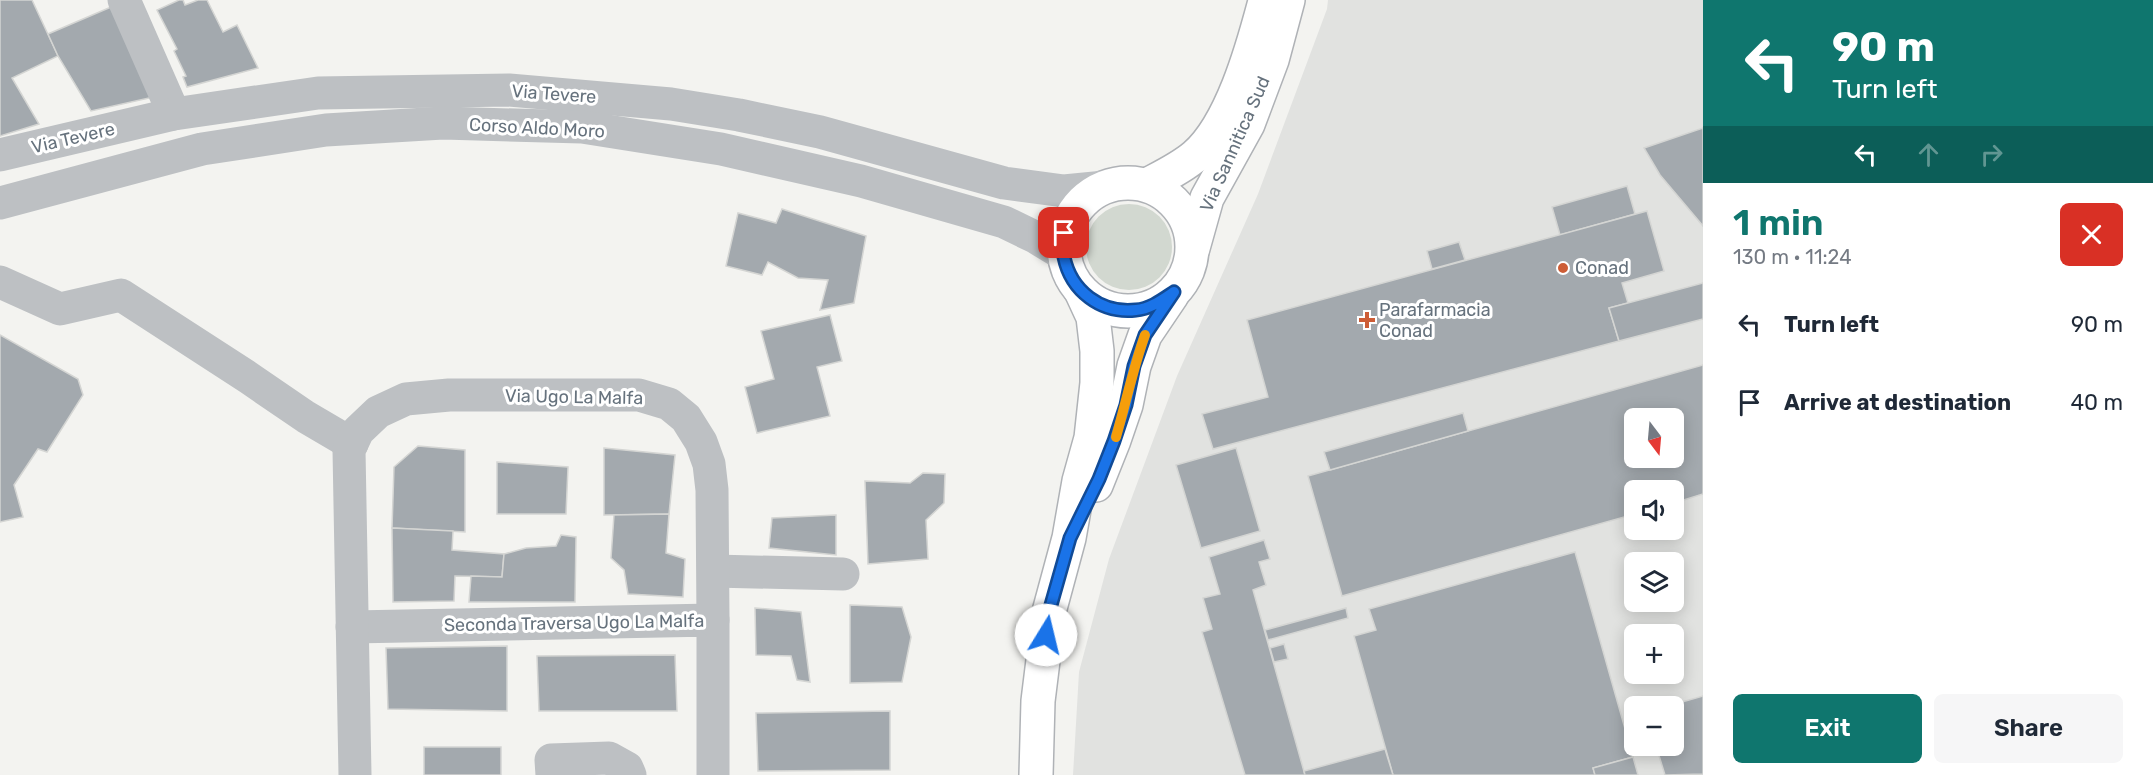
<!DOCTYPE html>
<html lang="en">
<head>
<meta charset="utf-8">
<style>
  body { margin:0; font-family:Rubik,sans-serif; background:#f6f6f7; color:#1f2937; height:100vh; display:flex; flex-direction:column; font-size:22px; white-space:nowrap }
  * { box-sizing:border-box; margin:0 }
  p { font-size:20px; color:#747a83 }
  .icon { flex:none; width:33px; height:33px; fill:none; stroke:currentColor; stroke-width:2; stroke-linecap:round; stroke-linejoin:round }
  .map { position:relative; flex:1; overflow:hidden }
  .drawer { display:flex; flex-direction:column; background:#fff; width:450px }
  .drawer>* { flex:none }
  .guide { background:#0f766e; color:#fff; overflow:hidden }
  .needle { width:39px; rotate:164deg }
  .tools { position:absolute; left:1624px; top:408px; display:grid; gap:12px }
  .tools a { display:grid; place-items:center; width:60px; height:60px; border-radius:9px; background:#fff; box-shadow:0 3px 15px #0003; font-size:30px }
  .pin { position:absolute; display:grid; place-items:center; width:51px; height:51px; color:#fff; margin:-26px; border-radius:12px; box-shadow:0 3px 9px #0006 }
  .me { position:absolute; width:66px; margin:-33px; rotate:9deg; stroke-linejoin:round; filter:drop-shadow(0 0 4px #0008) }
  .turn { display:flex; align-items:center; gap:21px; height:126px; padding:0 30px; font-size:27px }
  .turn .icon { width:78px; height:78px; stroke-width:2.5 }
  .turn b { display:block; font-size:42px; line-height:51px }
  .lanes { display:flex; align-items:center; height:57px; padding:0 30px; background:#0003; justify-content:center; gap:30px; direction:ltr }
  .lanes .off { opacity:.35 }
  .round { display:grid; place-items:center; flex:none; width:63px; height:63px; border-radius:9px; background:#f6f6f7 }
  .head { display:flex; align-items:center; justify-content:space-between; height:102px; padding:0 30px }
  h1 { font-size:36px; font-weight:600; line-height:45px; color:#0f766e }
  .cta { display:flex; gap:12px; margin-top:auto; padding:12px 30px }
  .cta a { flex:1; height:69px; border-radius:9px; background:#0f766e; color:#fff; font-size:24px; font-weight:600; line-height:69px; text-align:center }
  .cta a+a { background:#f6f6f7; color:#1f2937 }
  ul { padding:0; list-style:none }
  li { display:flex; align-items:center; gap:18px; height:78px; padding:0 30px }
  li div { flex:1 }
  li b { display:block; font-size:22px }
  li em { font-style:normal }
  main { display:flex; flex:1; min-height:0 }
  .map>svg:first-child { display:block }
  .built { fill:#e1e2e0; fill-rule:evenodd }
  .green { fill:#d2d8d0 }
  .building { fill:#a3a9ae; stroke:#d4d5d3; stroke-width:1.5; fill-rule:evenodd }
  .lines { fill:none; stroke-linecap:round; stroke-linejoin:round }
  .major-casing { stroke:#afb2b6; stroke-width:36 }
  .minor { stroke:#bdc0c3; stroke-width:33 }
  .major { stroke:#fff; stroke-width:33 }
  .route-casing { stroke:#114b97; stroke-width:15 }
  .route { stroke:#1a73e8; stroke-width:10 }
  .slow { stroke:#f59e0b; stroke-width:10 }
  .poi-dot { fill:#cd5d36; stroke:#fff; stroke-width:2 }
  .labels { text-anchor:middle; stroke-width:6; stroke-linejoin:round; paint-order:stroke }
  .street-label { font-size:18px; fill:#66727d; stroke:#fff }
  .poi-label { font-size:18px; fill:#66727d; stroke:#fff; text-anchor:start }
</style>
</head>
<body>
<main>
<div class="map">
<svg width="1703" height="775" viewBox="0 0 1703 775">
  <rect width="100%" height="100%" fill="#f3f3f0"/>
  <!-- built -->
  <path class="built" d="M1328,0h375v775h-630l6,-103 30,-113 68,-183 81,-182 69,-185zM1635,418h39v40h-39zM1635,490h39v40h-39zM1635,562h39v40h-39zM1635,634h39v40h-39zM1635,706h39v40h-39z"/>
  <!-- green -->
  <circle class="green" cx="1129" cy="247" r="43"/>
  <!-- building -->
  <g class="building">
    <path d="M0,0h32l26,56 -46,22 27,46 -39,12z"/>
    <path d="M179,0h4l2,5 13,-5h9l16,32 14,-7 21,43 -71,19 -4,-10 3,-1 -12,-25 3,-2 -20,-39z"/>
    <path d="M111,7l47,89 -67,15 -33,-55 -10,-22z"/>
    <path d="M1703,128v98l-43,-51 -16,-27z"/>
    <path d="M1627,186l8,28 -75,21 -8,-28z"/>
    <path d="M782,209l84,27 -12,67 -34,7 8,-30 -30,-2 -30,-16 -6,13 -36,-9 12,-53 38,10z"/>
    <path d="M1647,211l17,60 -42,12 6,20 -19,5 10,33 -406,108 -11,-35 66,-17 -21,-77z"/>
    <path d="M1459,242l6,18 -33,9 -5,-18z"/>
    <path d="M1703,283v36l-84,22 -10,-33z"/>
    <path d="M830,315l12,46 -25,6 13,49 -73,17 -12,-46 29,-8 -13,-48z"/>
    <path d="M0,335l78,44 5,16 -36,57 -9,-3 -24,36 9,32 -23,5z"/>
    <path d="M1703,365v129l-29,9v-13h-39v24l-293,82 -34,-120zM1635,418h39v40h-39z"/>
    <path d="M1463,413l5,18 -138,39 -6,-18z"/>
    <path d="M418,446l47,4v82l-73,-4 2,-61z"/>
    <path d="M604,448l71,7 -6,59 -65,1z"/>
    <path d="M1236,448l24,83 -59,17 -25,-83z"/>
    <path d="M497,462l71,5 -2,47h-69z"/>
    <path d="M923,473l22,1 -1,29 -18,17 2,39 -60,5 -3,-83 45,2z"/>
    <path d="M669,514l-3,39 19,6 -2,38 -55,-3 -4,-24 -13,-12 3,-43z"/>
    <path d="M836,515v40l-67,-7 3,-30z"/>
    <path d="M392,528l61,3 -1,19 52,4 -2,23 -47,-1 -1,25 -61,1z"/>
    <path d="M561,535l15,2 -1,65h-106l2,-26 31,1 2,-23 22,-6 30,-2z"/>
    <path d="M1264,540l6,19 -11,3 7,23 -13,5 52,185h-60l-43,-143 10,-3 -9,-31 17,-4 -11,-37z"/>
    <path d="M1575,552l58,205 -40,11 2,7h-202l-39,-139 22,-6 -7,-21z"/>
    <path d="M850,605l52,2 9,30 -9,45 -52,1z"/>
    <path d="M755,608l46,4 9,70 -13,-2 -6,-24 -35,-1z"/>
    <path d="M1346,608l2,10 -80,22 -3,-10z"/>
    <path d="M1284,644l4,15 -14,3 -4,-14z"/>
    <path d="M507,646v65l-119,-2 -2,-61z"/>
    <path d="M675,655l2,56h-138l-2,-55z"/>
    <path d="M1703,696v78l-38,1 -9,-29h18v-40h-6z"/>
    <path d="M890,711v59l-132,1 -2,-58z"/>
    <rect x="424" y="747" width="77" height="28"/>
    <path d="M1385,749l8,26h-88l-1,-4z"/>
    <path d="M1633,757l5,18h-43l-2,-7z"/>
  </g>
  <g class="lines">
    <!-- major casing -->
    <g class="major-casing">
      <g id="major">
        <circle cx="1128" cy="247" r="64"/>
        <path d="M1147,185c17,-9 34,-17 48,-29 36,-31 57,-106 69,-151"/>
        <path d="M1193,248l14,-50 41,-74 24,-64 16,-60"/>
        <path d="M1096,485l18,-45 12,-35 8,-39 11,-31 27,-40"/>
        <path d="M1036,775l2,-74 11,-89 20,-74 10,-57 12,-43 6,-55v-32l-4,-34 -12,-26"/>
      </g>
    </g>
    <!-- minor -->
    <g class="minor">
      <path d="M124,0l50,114"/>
      <path d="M0,155l174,-41 144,-21 191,-3 162,14 68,11 81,17 184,51 60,8 41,-4"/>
      <path d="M0,203l202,-54 124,-19 117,-7 139,4 139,22 140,32 143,41 31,15 28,17"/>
      <path d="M0,282l60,27 61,-14 128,83 57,39 46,27"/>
      <path d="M714,571l129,3"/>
      <path d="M352,627l361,-7v155"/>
      <path d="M355,775l-6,-325 9,-19 20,-19 28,-13 43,-4h190l30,9 17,14 15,24 8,22 3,26 1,130"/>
      <path d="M552,775l-1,-15 58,-2 18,10 3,7"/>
    </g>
    <!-- major -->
    <use href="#major" class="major"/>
  </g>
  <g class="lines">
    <!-- route casing -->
    <g class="route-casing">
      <path id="route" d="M1046,635l3,-23 21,-74 29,-59 15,-38 12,-36 8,-39 11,-31 29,-43c-12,8 -24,17 -38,18 -35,4 -65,-19 -72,-53 -1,-7 0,-16 0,-24"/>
    </g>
    <!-- route -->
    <use href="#route" class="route"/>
    <!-- slow -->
    <path class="slow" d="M1116,437c10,-34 17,-69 29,-102"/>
  </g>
  <!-- markers -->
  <g class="poi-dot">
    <circle cx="1563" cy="268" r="6"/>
    <path d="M1364 311h6v6h6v6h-6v6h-6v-6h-6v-6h6z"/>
  </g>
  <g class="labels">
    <!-- street labels -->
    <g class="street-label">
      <text transform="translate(554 94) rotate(4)" y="6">Via Tevere</text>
      <text transform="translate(537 128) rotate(3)" y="6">Corso Aldo Moro</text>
      <text transform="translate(73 138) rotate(-13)" y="6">Via Tevere</text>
      <text transform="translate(1235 144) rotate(-66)" y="6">Via Sannitica Sud</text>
      <text transform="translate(574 397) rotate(1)" y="6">Via Ugo La Malfa</text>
      <text transform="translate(574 623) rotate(-1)" y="6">Seconda Traversa Ugo La Malfa</text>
    </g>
    <!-- poi labels -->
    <g class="poi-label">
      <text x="1575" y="274">Conad</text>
      <text x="1379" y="316">Parafarmacia<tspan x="1379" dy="21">Conad</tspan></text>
    </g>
  </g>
</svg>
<div class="tools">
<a><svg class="needle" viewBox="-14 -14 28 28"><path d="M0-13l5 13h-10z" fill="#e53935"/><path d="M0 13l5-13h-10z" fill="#747a83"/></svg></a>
<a><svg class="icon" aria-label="sound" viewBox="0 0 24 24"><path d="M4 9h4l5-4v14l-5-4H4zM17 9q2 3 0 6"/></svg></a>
<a><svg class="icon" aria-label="layers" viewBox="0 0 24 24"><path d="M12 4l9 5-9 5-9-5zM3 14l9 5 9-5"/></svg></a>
<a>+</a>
<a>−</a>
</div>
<div class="pin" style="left:1064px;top:233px;background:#d93025"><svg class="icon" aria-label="arrive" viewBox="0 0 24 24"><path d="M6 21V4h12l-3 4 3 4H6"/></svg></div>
<svg class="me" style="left:1046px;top:635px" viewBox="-20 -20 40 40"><circle r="19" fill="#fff"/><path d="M0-13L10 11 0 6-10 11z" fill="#1a73e8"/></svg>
</div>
<section class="drawer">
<div class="guide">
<div class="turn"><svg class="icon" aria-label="left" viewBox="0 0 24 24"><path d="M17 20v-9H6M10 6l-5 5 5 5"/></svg><div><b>90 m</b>Turn left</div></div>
<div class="lanes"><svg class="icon" aria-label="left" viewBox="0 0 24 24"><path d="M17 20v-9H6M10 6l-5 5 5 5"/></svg><svg class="icon off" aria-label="ahead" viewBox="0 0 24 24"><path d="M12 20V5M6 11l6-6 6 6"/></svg><svg class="icon off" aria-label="right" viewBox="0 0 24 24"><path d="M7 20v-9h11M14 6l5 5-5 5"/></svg></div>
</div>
<div class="head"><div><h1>1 min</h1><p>130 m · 11:24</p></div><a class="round" style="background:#d93025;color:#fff"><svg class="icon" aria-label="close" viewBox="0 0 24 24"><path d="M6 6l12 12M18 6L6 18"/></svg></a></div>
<ul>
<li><svg class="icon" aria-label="left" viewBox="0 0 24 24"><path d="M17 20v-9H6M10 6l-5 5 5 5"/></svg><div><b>Turn left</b></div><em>90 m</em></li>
<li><svg class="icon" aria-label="arrive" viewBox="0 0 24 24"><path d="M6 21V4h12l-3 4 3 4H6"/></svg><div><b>Arrive at destination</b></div><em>40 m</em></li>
</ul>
<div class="cta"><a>Exit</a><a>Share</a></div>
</section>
</main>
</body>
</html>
